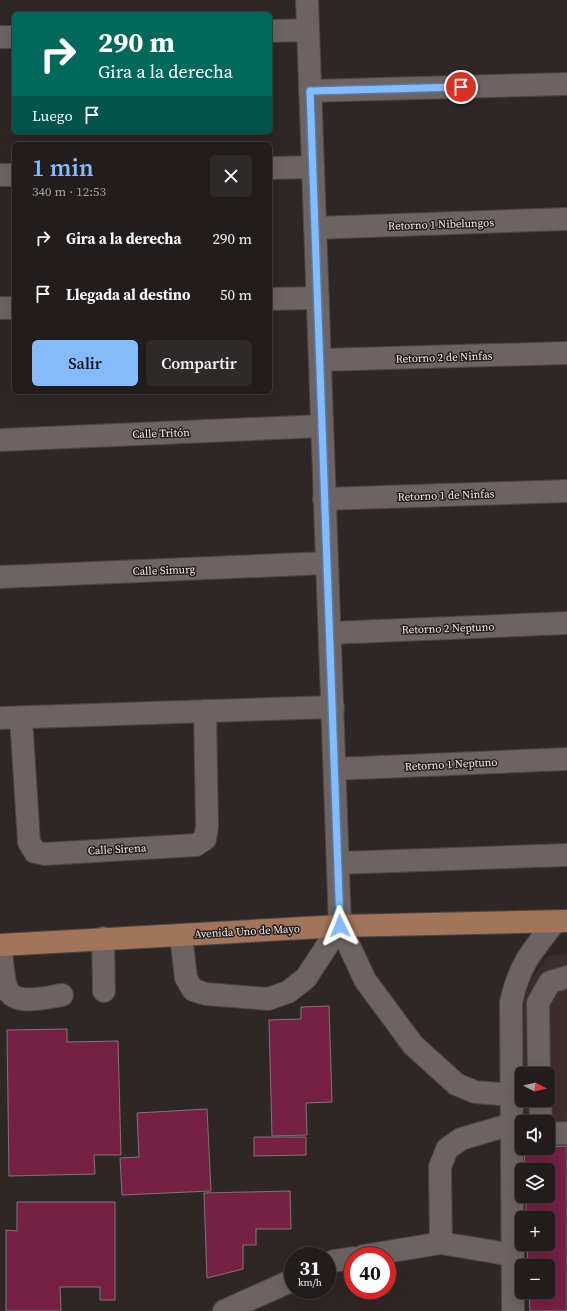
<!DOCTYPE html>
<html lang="es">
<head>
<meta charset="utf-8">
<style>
  body { margin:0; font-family:"Source Serif 4",serif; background:#2e2a29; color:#f1f3f6; height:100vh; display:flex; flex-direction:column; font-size:15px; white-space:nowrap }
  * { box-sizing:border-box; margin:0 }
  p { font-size:13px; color:#a2a2a3 }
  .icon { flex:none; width:22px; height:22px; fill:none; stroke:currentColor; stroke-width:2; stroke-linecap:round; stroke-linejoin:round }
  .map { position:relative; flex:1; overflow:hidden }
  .side { position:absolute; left:12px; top:142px; width:260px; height:252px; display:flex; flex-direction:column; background:#221d1c; border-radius:6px; box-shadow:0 4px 16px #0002,0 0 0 1px #3f3b3b }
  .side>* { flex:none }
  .guide { position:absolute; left:12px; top:12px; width:260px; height:122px; border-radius:6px; box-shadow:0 4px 16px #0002,0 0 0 1px #3f3b3b; background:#00695c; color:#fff; overflow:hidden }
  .needle { width:26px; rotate:97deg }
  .buttons { position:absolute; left:515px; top:1067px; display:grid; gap:8px }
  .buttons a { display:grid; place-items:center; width:40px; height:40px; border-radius:6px; background:#221d1c; box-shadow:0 4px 16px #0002,0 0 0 1px #3f3b3b; font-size:20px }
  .speed { position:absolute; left:284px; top:1247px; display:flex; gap:8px; font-size:20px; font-weight:700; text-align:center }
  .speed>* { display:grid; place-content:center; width:52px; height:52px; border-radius:50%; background:#221d1c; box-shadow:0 4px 16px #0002,0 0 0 1px #3f3b3b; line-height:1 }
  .speed small { font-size:10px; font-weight:400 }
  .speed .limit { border:6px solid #d22; background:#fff; color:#111 }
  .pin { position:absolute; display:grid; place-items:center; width:34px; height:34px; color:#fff; margin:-17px; border:2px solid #fff; border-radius:50%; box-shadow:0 1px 4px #0007 }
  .me { position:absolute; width:44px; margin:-22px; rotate:358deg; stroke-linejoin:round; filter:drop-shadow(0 0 3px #0008) }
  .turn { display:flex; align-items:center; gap:14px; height:84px; padding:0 20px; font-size:18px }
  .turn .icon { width:52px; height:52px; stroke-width:2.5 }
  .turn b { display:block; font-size:28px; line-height:34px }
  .then { display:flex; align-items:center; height:38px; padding:0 20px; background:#0003; gap:8px; font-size:15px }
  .round { display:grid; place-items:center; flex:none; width:42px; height:42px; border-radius:6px; background:#2e2a29 }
  .summary { display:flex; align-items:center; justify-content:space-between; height:68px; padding:0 20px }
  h1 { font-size:24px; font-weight:600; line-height:30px; color:#85bbfb }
  .cta { display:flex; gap:8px; margin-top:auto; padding:8px 20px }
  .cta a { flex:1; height:46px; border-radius:6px; background:#85bbfb; color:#111; font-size:16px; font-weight:600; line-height:46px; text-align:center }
  .cta a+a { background:#2e2a29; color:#f1f3f6 }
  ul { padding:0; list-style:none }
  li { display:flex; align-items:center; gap:12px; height:56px; padding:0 20px }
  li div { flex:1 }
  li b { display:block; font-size:15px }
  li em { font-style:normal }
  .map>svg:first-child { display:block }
  .built { fill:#3c2e2c }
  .building { fill:#762044; stroke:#7e7678 }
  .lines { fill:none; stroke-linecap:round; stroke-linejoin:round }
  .minor-casing { stroke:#4b4545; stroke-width:24 }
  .major-casing { stroke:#4b4545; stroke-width:24 }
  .minor { stroke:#6c6362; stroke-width:22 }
  .major { stroke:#a2745a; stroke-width:22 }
  .route-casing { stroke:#567aa3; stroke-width:10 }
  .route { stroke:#85bbfb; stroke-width:7 }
  .labels { text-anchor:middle; stroke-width:3; stroke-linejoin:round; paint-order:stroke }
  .street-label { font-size:11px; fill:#f4efee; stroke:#241d1c }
</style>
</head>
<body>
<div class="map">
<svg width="567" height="1311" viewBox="0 0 567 1311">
  <rect width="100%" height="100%" fill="#2e2726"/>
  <!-- built -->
  <path class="built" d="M567,954v357h-37l-1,-19h19v-74h-22v-22h22v-26h-23l-1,-22h24v-26h-24l-1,-22h25v-26h-25l-1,-68 10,-28 18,-23z"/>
  <!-- building -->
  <g class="building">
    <path d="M329,1006l3,96 -26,1 1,32 -35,1 -3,-116 32,-1v-12z"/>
    <path d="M67,1029v13l51,-1 3,114h-27l1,19 -86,2 -2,-146z"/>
    <path d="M207,1109l4,82 -89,4 -2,-37 19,-1 -2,-44z"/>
    <path d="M254,1137h52v18l-52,1z"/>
    <path d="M567,1146v165h-37l-1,-19h19v-26h-20l-1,-22h21v-26h-22v-22h22v-26h-23l-1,-22z"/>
    <path d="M290,1191l1,38h-35v16h-13v24l-36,9 -3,-85z"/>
    <path d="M17,1202h98v98h-15v-13h-40l1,24h-55v-81l11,1z"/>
  </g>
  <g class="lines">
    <!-- minor casing -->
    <g class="minor-casing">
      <g id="minor">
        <path d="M307,0l33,926 25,54 48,65 43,39 19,8 37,3"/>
        <path d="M270,31l38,-1"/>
        <path d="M0,37h14"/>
        <path d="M310,91l257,-7"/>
        <path d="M270,168l43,-1"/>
        <path d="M0,175h14"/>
        <path d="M315,228l252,-9"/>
        <path d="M270,299l48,-1"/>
        <path d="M0,308h14"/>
        <path d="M320,360l247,-7"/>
        <path d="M0,440l322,-14"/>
        <path d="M324,499l243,-8"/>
        <path d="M0,577l327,-14"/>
        <path d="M330,633l237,-10"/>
        <path d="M0,718l333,-11"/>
        <path d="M21,718l8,124 6,10 10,2 151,-9 9,-6 2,-13 -2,-115"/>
        <path d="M335,769l232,-10"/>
        <path d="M338,863l229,-8"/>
        <path d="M181,935l5,43 7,12 13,4 62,5 20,-7 18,-14 34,-52"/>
        <path d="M103,938l1,53"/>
        <path d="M0,945c2,11 3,35 7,44 8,18 40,8 55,6"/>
        <path d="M539,1074l-1,-71 12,-21 17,-5"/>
        <path d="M540,1100l1,22"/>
        <path d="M512,1124l-51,15 -14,10 -7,18 1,76 72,12"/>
        <path d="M548,1134l19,-1"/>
        <path d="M363,1256l78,-13"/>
        <path d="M327,1264l7,-3 19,-3"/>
        <path d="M224,1311l69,-31"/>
        <path d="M513,1311l-2,-309c9,-38 20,-50 44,-80"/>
      </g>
    </g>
    <!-- major casing -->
    <g class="major-casing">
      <path id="major" d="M0,945l340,-19 227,-5"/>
    </g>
    <!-- minor -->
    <use href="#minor" class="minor"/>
    <!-- major -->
    <use href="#major" class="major"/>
  </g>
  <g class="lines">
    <!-- route casing -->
    <g class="route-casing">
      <path id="route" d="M340,926l-30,-835 151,-4"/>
    </g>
    <!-- route -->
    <use href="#route" class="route"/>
  </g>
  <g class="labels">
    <!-- street labels -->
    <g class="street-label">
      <text transform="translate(441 224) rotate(-2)" y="4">Retorno 1 Nibelungos</text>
      <text transform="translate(444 357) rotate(-2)" y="4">Retorno 2 de Ninfas</text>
      <text transform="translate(161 433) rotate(-2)" y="4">Calle Tritón</text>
      <text transform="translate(446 495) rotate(-2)" y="4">Retorno 1 de Ninfas</text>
      <text transform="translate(164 570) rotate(-2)" y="4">Calle Simurg</text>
      <text transform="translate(448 628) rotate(-2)" y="4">Retorno 2 Neptuno</text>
      <text transform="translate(451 764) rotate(-3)" y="4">Retorno 1 Neptuno</text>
      <text transform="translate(117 849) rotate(-3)" y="4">Calle Sirena</text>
      <text transform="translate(247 931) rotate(-3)" y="4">Avenida Uno de Mayo</text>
    </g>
  </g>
</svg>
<div class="buttons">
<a><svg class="needle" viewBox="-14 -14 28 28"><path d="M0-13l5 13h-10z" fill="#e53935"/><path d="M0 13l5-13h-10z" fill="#a2a2a3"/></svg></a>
<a><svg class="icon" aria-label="sound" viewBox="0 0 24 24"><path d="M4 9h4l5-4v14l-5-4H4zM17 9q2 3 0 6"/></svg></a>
<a><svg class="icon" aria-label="layers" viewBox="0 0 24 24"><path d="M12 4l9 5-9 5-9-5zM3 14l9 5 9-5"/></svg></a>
<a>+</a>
<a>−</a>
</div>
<div class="speed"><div>31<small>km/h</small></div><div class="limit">40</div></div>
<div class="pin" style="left:461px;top:87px;background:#d93025"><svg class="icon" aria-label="arrive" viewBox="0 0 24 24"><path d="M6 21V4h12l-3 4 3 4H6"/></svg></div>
<svg class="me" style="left:340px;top:926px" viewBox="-20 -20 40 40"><path d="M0-17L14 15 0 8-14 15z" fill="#85bbfb" stroke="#fff" stroke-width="4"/></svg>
<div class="guide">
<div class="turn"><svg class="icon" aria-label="right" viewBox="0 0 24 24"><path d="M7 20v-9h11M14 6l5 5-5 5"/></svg><div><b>290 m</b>Gira a la derecha</div></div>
<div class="then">Luego<svg class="icon" aria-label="arrive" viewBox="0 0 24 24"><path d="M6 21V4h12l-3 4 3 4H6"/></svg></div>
</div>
<section class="side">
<div class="summary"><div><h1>1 min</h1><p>340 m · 12:53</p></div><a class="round"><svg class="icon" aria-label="close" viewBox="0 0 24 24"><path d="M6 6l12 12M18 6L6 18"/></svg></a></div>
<ul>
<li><svg class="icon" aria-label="right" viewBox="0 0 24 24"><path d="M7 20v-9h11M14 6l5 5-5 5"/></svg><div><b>Gira a la derecha</b></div><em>290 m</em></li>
<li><svg class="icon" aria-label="arrive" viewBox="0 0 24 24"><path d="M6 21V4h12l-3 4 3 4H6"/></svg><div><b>Llegada al destino</b></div><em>50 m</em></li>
</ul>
<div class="cta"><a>Salir</a><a>Compartir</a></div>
</section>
</div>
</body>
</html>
